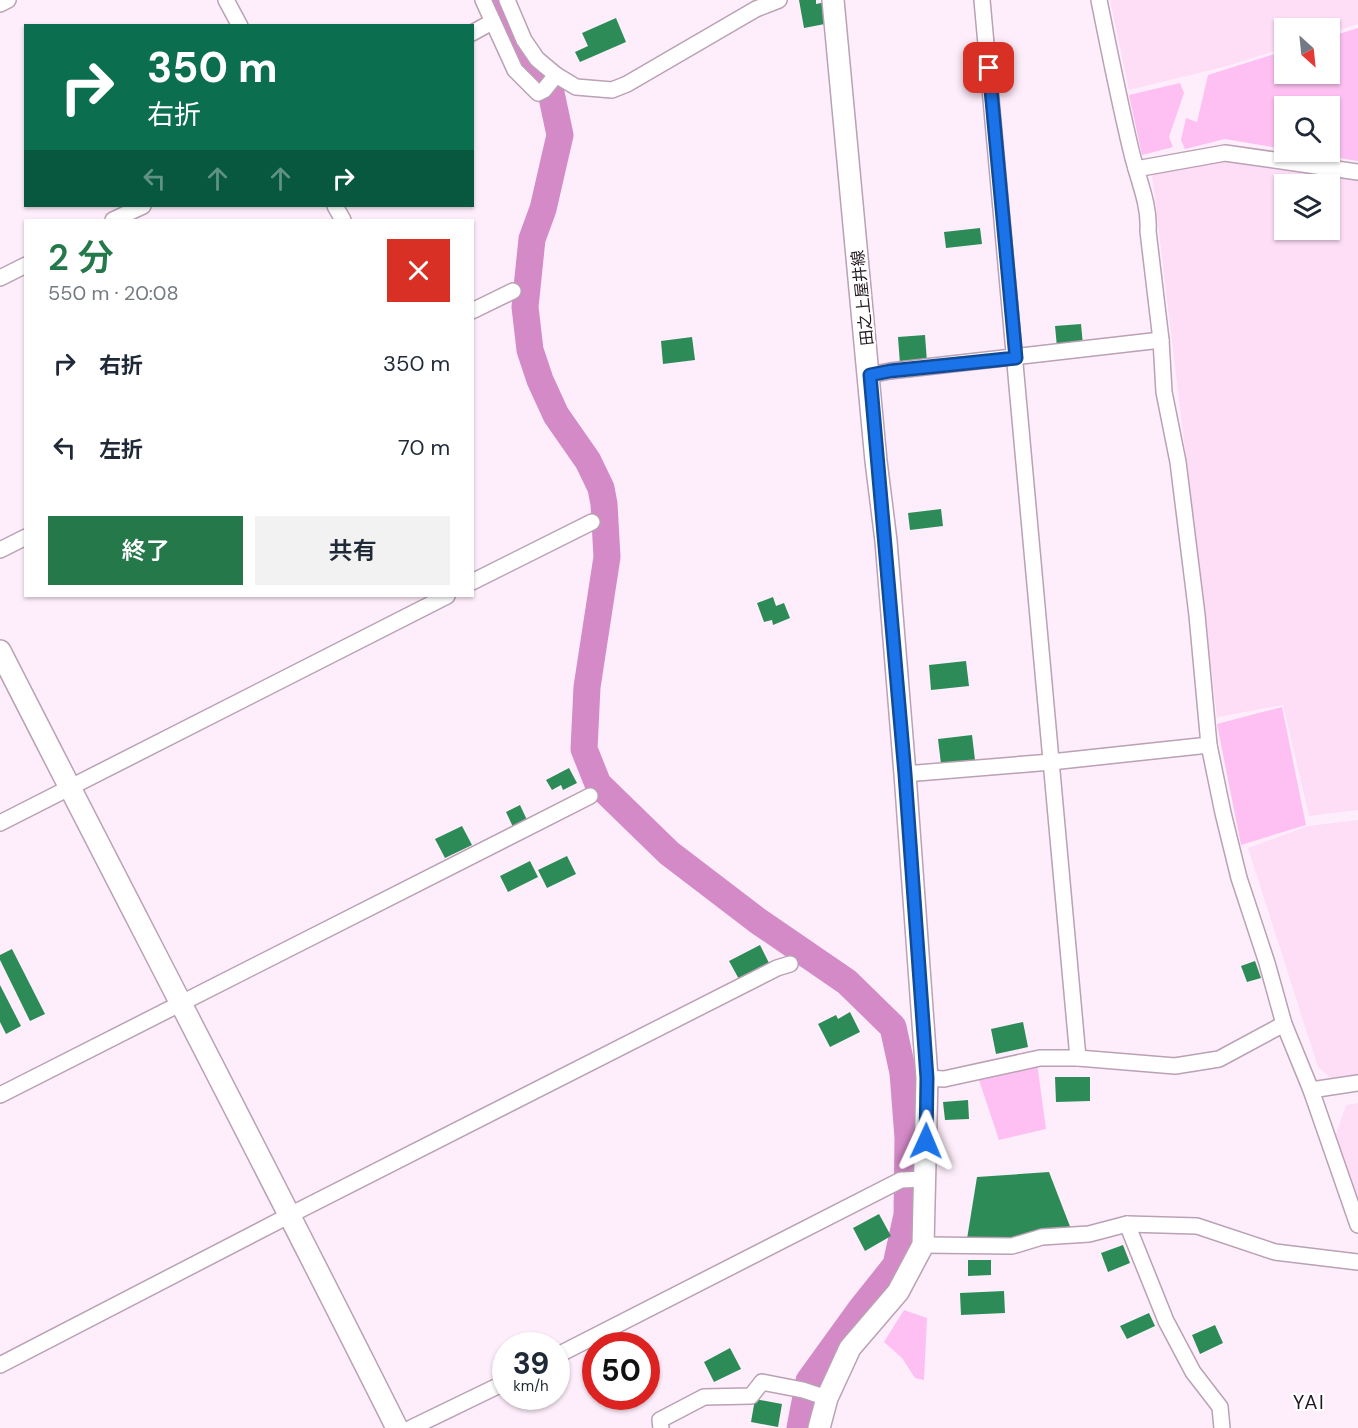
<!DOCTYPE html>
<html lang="ja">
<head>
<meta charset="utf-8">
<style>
  body { margin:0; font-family:"DM Sans","Noto Sans JP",sans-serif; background:#f2f2f3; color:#1f2937; height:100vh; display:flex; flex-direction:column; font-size:22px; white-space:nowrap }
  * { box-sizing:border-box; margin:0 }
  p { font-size:20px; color:#747a83 }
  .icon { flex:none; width:33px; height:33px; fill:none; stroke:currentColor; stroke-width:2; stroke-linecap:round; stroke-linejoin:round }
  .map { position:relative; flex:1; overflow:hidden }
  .details { position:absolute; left:24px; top:219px; width:450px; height:378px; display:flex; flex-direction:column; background:#fff; border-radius:0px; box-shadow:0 2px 4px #0004 }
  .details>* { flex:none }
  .hud { position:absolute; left:24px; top:24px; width:450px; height:183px; border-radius:0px; box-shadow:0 2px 4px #0004; background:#0b6e4f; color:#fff; overflow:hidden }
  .needle { width:39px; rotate:153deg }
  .tools { position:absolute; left:1274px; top:18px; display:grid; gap:12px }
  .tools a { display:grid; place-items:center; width:66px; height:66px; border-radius:0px; background:#fff; box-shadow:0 2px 4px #0004; font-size:30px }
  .speed { position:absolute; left:492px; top:1332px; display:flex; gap:12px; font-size:30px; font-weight:700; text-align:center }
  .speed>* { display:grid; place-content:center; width:78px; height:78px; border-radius:50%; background:#fff; box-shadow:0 2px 4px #0004; line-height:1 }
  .speed small { font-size:15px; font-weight:400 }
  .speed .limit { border:9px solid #d22; background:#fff; color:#111 }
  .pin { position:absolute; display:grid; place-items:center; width:51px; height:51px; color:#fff; margin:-26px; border-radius:12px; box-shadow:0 3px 9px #0006 }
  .me { position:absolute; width:66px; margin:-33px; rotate:1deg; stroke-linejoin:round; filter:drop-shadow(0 0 4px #0008) }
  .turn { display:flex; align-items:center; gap:21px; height:126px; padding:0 24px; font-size:27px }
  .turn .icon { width:78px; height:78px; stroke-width:2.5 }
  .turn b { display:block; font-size:42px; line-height:51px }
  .lanes { display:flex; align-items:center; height:57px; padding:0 24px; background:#0003; justify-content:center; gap:30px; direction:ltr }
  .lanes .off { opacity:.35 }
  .round { display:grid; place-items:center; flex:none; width:63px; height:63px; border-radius:0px; background:#f2f2f3 }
  .summary { display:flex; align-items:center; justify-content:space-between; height:102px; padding:0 24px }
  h1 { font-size:36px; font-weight:600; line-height:45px; color:#24784a }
  .cta { display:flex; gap:12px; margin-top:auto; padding:12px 24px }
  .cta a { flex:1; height:69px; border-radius:0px; background:#24784a; color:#fff; font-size:24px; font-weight:600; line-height:69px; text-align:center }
  .cta a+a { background:#f2f2f3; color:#1f2937 }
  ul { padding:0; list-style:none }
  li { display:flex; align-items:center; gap:18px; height:84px; padding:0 24px }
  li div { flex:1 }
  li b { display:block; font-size:22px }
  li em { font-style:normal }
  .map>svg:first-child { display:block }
  .built { fill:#feddf7; fill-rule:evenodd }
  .green { fill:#fec0f2 }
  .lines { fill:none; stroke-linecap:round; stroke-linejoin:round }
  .river { stroke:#d58ac8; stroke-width:27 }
  .building { fill:#2c8b57 }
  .street-casing { stroke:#baa1b4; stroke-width:18 }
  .secondary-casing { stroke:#baa1b4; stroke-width:24 }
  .street { stroke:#fff; stroke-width:15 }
  .secondary { stroke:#fff; stroke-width:21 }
  .route-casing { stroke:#114b97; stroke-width:15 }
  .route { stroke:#1a73e8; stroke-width:10 }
  .labels { text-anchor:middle; stroke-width:4.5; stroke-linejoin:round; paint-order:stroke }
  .street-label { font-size:16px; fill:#211820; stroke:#fff }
  .quarter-label { font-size:20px; letter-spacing:1.5px; fill:#211820; stroke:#fff }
</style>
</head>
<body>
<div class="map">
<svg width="1358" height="1428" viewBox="0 0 1358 1428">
  <rect width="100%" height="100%" fill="#feeefb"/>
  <!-- built -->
  <g class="built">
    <path d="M1110,0h248v24l-29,9v-5h-45v20l-57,18 -98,24z"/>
    <path d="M1228,161l130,19v630l-49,6 -26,-111 -66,12 -65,-543zM1284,184h45v46h-45z"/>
    <path d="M1358,820v254l-27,4 -13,-11 -70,-219 60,-22z"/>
    <path d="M1358,1103v101l-24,-64 12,-35z"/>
  </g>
  <!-- green -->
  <g class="green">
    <path d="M1358,28v133l-58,-9h29v-46h-45v43l-59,-10 -40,10 -4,-9 5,-22 11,4 11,-47 76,-24v23h45v-37z"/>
    <path d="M1180,83l4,10 -15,44 4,10 -31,8 -13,-60z"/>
    <path d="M1282,707l24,118 -65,20 -24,-121z"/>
    <path d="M1037,1063l9,66 -47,11 -22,-66z"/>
    <path d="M904,1310l23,8 -3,62 -9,-2 -13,-20 -18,-16z"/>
  </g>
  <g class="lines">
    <!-- river -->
    <path class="river" d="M493,0l15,35 42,53 10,47 -17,74 -11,30 -7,68 5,43 10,30 16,35 32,46 13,27 3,16 3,53 -20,130 -3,62 14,35 71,69 89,68 89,61 46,45 10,46 5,65 -1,77 -11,50 -35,44 -52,72 -9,47"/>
  </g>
  <!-- building -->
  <g class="building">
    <path d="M799,0h17v4l10,-2 4,21 -26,5z"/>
    <path d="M616,18l10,24 -46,20 -5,-10 13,-6 -6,-13z"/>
    <path d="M980,228l2,16 -36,4 -2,-16z"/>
    <path d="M1081,324l2,21 -26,2 -2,-21z"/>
    <path d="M925,335l2,27 -27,2 -2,-27z"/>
    <path d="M692,337l3,23 -32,4 -2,-23z"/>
    <path d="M941,509l2,17 -33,4 -2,-17z"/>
    <path d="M773,597l3,9 8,-3 6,15 -17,7 -1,-5 -8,2 -7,-19z"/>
    <path d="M966,661l3,25 -38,4 -2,-25z"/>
    <path d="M972,735l3,25 -34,4 -3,-25z"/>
    <path d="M569,768l8,15 -14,7 -2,-5 -9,5 -6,-10z"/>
    <path d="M520,805l7,15 -14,7 -7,-15z"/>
    <path d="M462,826l10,19 -27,13 -10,-19z"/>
    <path d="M567,856l9,18 -29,14 -9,-18z"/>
    <path d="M530,861l8,16 -30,15 -8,-16z"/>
    <path d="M760,945l10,20 -30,16 -11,-20z"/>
    <path d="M12,949l33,65 -15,7 -30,-61v-5z"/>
    <path d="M1255,961l6,17 -14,4 -6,-16z"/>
    <path d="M0,985l21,41 -15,8 -6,-12z"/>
    <path d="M850,1012l10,20 -30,15 -12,-23 18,-9 2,4z"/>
    <path d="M1023,1022l5,25 -32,7 -5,-25z"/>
    <path d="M1055,1077h35v24l-34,1z"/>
    <path d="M968,1100l1,19 -24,1 -2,-18z"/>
    <path d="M1049,1172l22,57 -71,10h-33l10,-62z"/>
    <path d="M879,1214l12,22 -26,15 -12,-23z"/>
    <path d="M1123,1245l7,18 -22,9 -7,-19z"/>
    <path d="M968,1260h23v15l-23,1z"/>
    <path d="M1004,1291l1,22 -44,2 -1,-22z"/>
    <path d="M1149,1313l6,13 -28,13 -7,-13z"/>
    <path d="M1215,1325l8,18 -23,11 -8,-19z"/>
    <path d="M730,1348l11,21 -27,13 -10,-20z"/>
    <path d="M755,1399l27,5 -4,23 -27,-5z"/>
  </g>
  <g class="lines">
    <!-- street casing -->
    <g class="street-casing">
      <g id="street">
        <path d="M226,0l14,26"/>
        <path d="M483,0l32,70 23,23 6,-3 12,-15 20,12 36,3 15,-6 129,-75 23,-9"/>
        <path d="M507,0l17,40 13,19 19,16"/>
        <path d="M982,0l96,1058"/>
        <path d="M1099,0c10,50 20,100 32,150 6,27 19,54 17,81l13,109 3,52 14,70 19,153 12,130 14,68 16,65 28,85 17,61 27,66 47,135"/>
        <path d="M0,4l8,-4"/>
        <path d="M472,33l20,-11"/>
        <path d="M1136,169l89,-16 133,19"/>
        <path d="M335,206l8,14"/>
        <path d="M113,220l30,-14"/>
        <path d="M0,278l26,-13"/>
        <path d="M472,311l41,-20"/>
        <path d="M870,375l20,-4 271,-31"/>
        <path d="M0,550l26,-13"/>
        <path d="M472,582l120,-60"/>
        <path d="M905,774l146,-12 158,-17"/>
        <path d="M0,823l447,-227"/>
        <path d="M927,1078l17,1 96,-21h38l97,8 44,-7 65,-35"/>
        <path d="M1311,1090l47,-7"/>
        <path d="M0,1095l590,-299"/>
        <path d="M1127,1224l39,97 27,51 27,35 2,21"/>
        <path d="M923,1245l89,1 30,-9 47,-3 38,-10 70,2 78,26 83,10"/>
        <path d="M556,1356l345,-176 24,-1"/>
        <path d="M0,1365l290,-150 487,-247 13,-4"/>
        <path d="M411,1428l95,-46"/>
        <path d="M661,1428l-1,-8 44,-23 47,-1 11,-14 41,8 24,8"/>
      </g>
    </g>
    <!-- secondary casing -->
    <g class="secondary-casing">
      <g id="secondary">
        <path d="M0,651c132,259 267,517 397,777"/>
        <path d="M819,1428l8,-30 23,-50 48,-56 25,-47 4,-167 -22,-304 -19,-233 -10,-80 -43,-461"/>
      </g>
    </g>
    <!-- street -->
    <use href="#street" class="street"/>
    <!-- secondary -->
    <use href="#secondary" class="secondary"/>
  </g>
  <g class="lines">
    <!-- route casing -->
    <g class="route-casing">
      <path id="route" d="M926,1141l1,-63 -22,-304 -35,-399 20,-4 126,-13 -27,-290"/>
    </g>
    <!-- route -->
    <use href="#route" class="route"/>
  </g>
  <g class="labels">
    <!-- street labels -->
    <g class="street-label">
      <text transform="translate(862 298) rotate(-96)" y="6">田之上屋井線</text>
    </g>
    <!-- quarter labels -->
    <g class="quarter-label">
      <text x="1309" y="1409">YAI</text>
    </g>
  </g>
</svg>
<div class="tools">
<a><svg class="needle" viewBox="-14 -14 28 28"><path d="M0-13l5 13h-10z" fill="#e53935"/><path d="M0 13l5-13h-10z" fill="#747a83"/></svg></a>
<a><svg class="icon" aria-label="search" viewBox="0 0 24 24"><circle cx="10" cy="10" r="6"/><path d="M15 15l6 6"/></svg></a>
<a><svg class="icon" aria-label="layers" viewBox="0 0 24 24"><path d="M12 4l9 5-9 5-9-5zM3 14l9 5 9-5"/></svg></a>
</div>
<div class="speed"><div>39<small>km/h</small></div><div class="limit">50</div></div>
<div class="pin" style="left:989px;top:68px;background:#d93025"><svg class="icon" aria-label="arrive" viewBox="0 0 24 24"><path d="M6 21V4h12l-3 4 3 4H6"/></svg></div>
<svg class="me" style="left:926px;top:1141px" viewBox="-20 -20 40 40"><path d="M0-17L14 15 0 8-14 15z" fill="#1a73e8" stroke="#fff" stroke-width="4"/></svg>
<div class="hud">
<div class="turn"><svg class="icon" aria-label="right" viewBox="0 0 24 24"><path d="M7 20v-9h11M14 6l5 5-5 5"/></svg><div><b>350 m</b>右折</div></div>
<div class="lanes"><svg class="icon off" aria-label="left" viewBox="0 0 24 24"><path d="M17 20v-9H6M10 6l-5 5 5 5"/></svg><svg class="icon off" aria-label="ahead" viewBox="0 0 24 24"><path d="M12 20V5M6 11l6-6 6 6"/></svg><svg class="icon off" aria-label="ahead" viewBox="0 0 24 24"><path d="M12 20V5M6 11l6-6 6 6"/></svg><svg class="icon" aria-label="right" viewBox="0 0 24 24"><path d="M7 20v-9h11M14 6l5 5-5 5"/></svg></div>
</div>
<section class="details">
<div class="summary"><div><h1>2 分</h1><p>550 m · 20:08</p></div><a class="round" style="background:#d93025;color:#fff"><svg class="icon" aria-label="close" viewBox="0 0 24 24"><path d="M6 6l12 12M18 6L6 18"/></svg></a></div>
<ul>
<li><svg class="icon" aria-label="right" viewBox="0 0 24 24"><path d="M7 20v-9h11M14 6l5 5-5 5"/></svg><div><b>右折</b></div><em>350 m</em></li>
<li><svg class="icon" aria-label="left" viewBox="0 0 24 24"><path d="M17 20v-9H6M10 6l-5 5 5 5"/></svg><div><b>左折</b></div><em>70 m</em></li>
</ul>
<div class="cta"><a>終了</a><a>共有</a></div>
</section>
</div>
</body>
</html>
